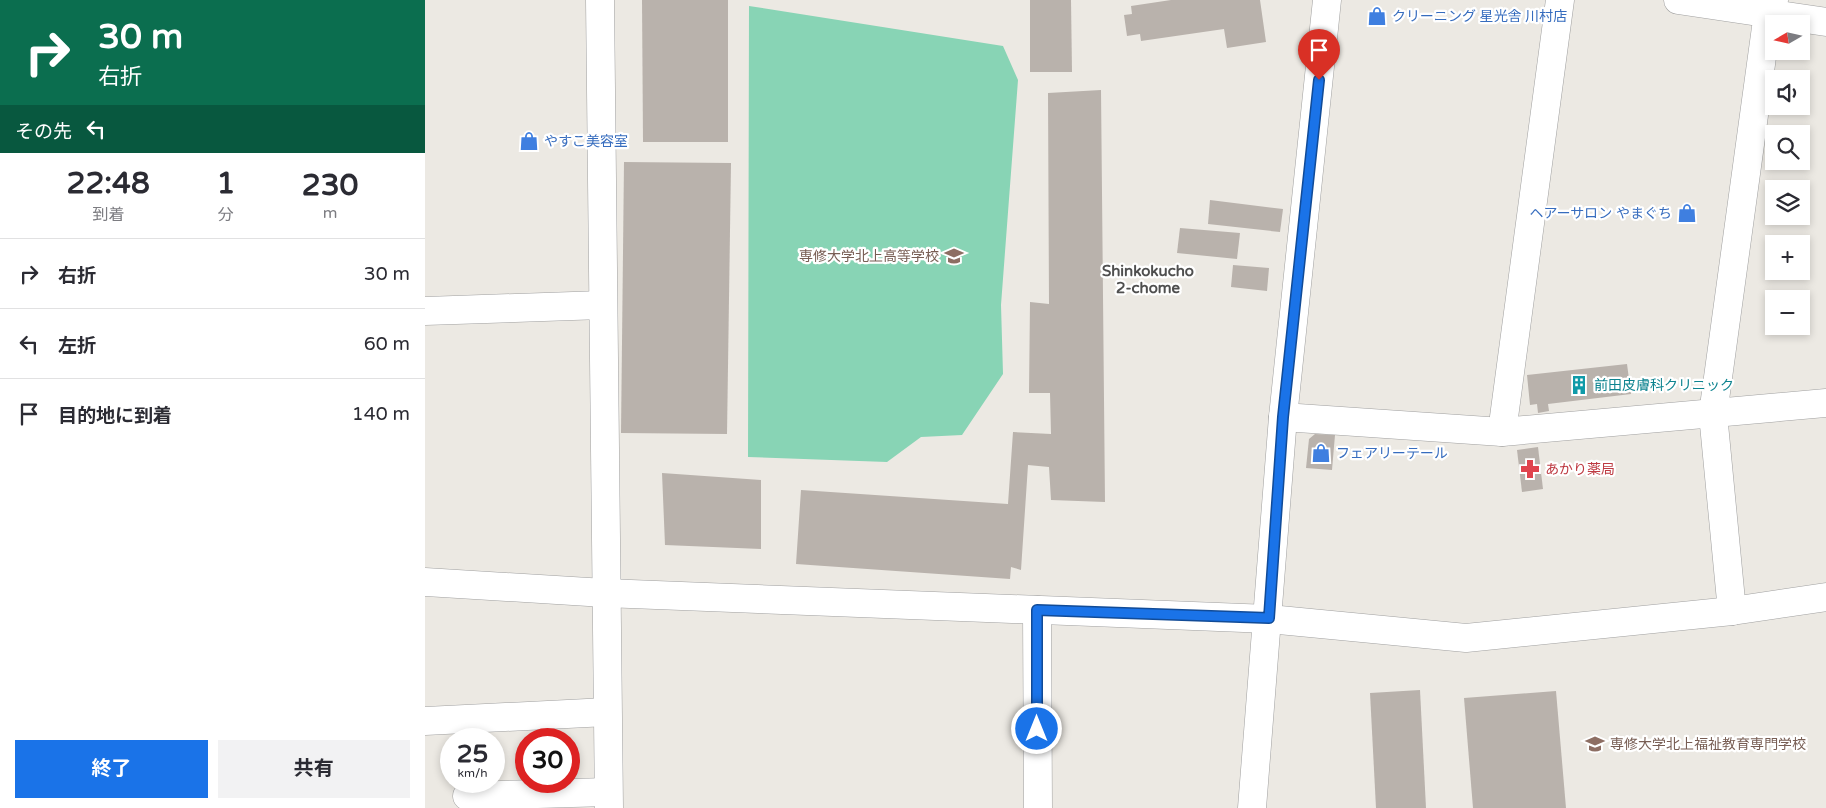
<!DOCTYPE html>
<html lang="ja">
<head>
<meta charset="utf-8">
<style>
  body { margin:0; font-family:"Varela Round","Noto Sans JP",sans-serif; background:#f2f2f3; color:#2b2b33; height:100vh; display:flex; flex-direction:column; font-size:19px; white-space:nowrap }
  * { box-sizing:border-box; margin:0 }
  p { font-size:16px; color:#7c7c81 }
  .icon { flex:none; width:28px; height:28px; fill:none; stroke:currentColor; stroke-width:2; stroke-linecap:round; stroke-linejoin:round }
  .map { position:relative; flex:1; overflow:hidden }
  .drawer { display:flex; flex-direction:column; background:#fff; width:425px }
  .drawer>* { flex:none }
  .hud { background:#0b6e4f; color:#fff; overflow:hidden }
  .needle { width:32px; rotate:261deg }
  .buttons { position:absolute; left:1340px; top:15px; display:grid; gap:10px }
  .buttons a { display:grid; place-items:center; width:45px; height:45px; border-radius:0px; background:#fff; box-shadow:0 2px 8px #0003; font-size:25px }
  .speed { position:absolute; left:15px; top:728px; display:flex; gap:10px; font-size:25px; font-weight:700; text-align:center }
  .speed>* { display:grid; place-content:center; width:65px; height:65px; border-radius:50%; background:#fff; box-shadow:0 2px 8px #0003; line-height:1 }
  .speed small { font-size:12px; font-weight:400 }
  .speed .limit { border:8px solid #d22; background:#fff; color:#111 }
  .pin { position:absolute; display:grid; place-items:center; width:42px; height:42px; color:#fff; margin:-51px -21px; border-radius:50% 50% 50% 0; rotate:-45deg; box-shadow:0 0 5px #0007 }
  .pin .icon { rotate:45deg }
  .me { position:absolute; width:55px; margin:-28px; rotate:0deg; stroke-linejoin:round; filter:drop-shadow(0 0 4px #0008) }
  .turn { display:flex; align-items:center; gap:18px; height:105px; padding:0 15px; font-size:22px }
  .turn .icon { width:65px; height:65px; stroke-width:2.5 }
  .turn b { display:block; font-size:35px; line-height:42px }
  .then { display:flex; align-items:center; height:48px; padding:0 15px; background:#0003; gap:10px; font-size:19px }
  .eta { display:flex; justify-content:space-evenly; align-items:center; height:85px; text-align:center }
  .eta b { font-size:30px; font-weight:700; line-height:35px }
  .primary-button { display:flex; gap:10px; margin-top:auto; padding:10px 15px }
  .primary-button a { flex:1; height:58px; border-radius:0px; background:#1a73e8; color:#fff; font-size:20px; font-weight:700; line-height:58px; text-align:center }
  .primary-button a+a { background:#f2f2f3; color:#2b2b33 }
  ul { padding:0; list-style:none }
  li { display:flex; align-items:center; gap:15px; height:70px; padding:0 15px; border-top:1px solid #e1e1e2 }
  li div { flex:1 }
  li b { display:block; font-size:19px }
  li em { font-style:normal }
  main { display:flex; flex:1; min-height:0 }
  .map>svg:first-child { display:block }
  .pitch { fill:#88d4b5 }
  .building { fill:#b9b2ac }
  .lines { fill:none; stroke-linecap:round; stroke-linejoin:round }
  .minor-casing { stroke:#a0a0a0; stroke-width:29 }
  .minor { stroke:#fff; stroke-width:28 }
  .route-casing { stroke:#114b97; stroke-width:12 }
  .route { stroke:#1a73e8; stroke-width:9 }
  .labels { text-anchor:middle; stroke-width:4.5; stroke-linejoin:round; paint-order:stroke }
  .shop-label { font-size:14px; fill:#366cbe; stroke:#fff; text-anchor:start }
  .education-label { font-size:14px; fill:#785e54; stroke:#fff; text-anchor:end }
  .culture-label { font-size:14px; fill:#0d838f; stroke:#fff; text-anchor:start }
  .health-label { font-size:14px; fill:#be3a42; stroke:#fff; text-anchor:start }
  .neighbourhood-label { font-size:15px; font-weight:bold; fill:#4f4f4f; stroke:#fff }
</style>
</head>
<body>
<main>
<section class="drawer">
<div class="hud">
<div class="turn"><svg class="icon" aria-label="right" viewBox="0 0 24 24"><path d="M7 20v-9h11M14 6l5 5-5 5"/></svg><div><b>30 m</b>右折</div></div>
<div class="then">その先<svg class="icon" aria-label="left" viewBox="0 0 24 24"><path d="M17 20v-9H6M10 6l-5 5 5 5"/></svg></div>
</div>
<div class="eta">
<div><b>22:48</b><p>到着</p></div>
<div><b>1</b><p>分</p></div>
<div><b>230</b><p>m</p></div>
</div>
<ul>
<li><svg class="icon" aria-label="right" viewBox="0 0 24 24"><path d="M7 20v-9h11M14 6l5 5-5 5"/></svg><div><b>右折</b></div><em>30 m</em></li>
<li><svg class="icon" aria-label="left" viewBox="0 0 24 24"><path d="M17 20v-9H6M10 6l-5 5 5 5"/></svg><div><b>左折</b></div><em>60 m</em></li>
<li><svg class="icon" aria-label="arrive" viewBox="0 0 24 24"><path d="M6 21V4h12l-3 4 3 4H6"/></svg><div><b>目的地に到着</b></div><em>140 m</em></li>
</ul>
<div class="primary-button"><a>終了</a><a>共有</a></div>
</section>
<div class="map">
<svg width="1401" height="808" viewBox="0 0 1401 808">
  <rect width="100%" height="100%" fill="#ece9e3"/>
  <!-- pitch -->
  <path class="pitch" d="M324,6l254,40 15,34 -17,225 2,69 -41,61 -41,2 -34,25 -139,-5z"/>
  <!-- building -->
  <g class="building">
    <path d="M217,0h86v142h-85z"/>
    <path d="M605,0h41l1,72h-42z"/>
    <path d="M746,0h89l6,42 -39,6 -3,-19 -83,12 -1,-7 -13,2 -3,-21 8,-1 -1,-8z"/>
    <path d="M676,90l4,412 -54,-2 -2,-33 -21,-2 -7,105 -10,-3 -1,12 -214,-15 5,-74 207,14 5,-72 38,2 -1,-41h-21l1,-91 19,2 -1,-211z"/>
    <path d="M199,162l107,1 -4,271 -106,-1z"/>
    <path d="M785,200l73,9 -3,23 -72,-8z"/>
    <path d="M755,228l60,5 -3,26 -60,-6z"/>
    <path d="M808,265l36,3 -2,23 -36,-4z"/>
    <path d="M1202,364l4,30 -83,10 1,7 -11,2 -1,-9 -7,1 -3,-30z"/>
    <path d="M890,434l20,1 -3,35 -26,-2 3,-29z"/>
    <path d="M1113,447l5,42 -21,3 -5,-42z"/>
    <path d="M237,473l99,7v69l-96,-4z"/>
    <path d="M995,690l6,118h-50l-6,-115z"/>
    <path d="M1131,691l10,117h-93l-9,-110z"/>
  </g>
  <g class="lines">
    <!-- minor casing -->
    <g class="minor-casing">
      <g id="minor">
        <path d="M175,0l9,808"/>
        <path d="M1253,0l148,22"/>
        <path d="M0,311l177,-6"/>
        <path d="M858,417l219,15 324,-29"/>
        <path d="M1077,432l58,-432"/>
        <path d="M0,582l180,11 664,26 197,19 266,-27 94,-14"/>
        <path d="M612,610l1,198"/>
        <path d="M1307,611l-19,-197 55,-401 6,-13"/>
        <path d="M0,721l182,-9"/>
        <path d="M42,796l141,-4"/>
        <path d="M827,808l31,-391 44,-417"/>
      </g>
    </g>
    <!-- minor -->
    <use href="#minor" class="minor"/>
  </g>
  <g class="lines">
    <!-- route casing -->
    <g class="route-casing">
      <path id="route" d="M612,729v-119l232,8 14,-201 36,-337"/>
    </g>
    <!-- route -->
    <use href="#route" class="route"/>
  </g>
  <!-- icons -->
  <defs>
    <g id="shop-bare" transform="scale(1.5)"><path d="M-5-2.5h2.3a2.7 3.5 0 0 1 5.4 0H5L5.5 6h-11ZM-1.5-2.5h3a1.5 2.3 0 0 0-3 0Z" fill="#3f7fe0" stroke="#fff" stroke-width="2.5" paint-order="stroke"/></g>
    <g id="school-bare" transform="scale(1.5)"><path d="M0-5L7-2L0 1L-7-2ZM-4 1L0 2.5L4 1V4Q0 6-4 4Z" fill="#8d6e63" stroke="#fff" stroke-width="2.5" paint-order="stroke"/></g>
    <g id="building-bare" transform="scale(1.5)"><path d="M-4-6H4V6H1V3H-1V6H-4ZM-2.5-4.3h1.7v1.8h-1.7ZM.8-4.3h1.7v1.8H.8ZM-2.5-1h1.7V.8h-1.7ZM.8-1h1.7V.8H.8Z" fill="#0f9aa8" stroke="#fff" stroke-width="2.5" paint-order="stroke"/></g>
    <g id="pharmacy-bare" transform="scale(1.5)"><path d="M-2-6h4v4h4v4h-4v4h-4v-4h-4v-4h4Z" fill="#e0444e" stroke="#fff" stroke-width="2.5" paint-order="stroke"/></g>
  </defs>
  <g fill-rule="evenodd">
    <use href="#shop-bare" x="952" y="16"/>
    <use href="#shop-bare" x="104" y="141"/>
    <use href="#shop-bare" x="1262" y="213"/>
    <use href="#school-bare" x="529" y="256"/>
    <use href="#building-bare" x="1154" y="385"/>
    <use href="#shop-bare" x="896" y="453"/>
    <use href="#pharmacy-bare" x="1105" y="469"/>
    <use href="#school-bare" x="1170" y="744"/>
  </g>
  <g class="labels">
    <!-- shop labels -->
    <g class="shop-label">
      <text x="967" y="21">クリーニング 星光舎 川村店</text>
      <text x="119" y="146">やすこ美容室</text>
      <text x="1247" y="218" text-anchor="end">ヘアーサロン やまぐち</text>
      <text x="911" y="458">フェアリーテール</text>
    </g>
    <!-- education labels -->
    <g class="education-label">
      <text x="514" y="261">専修大学北上高等学校</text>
      <text x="1185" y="749" text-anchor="start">専修大学北上福祉教育専門学校</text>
    </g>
    <!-- culture labels -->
    <g class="culture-label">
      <text x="1169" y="390">前田皮膚科クリニック</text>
    </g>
    <!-- health labels -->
    <g class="health-label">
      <text x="1120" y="474">あかり薬局</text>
    </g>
    <!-- neighbourhood labels -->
    <g class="neighbourhood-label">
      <text x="723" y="276">Shinkokucho<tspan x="723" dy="17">2-chome</tspan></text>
    </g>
  </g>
</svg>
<div class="buttons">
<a><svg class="needle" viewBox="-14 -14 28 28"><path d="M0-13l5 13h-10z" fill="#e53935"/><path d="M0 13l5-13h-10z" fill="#7c7c81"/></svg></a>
<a><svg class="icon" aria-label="sound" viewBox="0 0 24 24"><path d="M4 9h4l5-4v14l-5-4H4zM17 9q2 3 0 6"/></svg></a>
<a><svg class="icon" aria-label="search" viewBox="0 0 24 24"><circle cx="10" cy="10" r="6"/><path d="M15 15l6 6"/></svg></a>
<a><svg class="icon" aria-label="layers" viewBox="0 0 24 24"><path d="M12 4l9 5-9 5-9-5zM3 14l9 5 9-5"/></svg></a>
<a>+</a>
<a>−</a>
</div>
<div class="speed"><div>25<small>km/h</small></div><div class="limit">30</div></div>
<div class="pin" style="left:894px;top:80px;background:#d93025"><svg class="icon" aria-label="arrive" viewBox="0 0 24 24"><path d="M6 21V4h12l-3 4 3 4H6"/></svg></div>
<svg class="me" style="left:612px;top:729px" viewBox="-20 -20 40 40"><circle r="17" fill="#1a73e8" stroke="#fff" stroke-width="3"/><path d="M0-11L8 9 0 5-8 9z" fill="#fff"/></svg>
</div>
</main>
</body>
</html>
